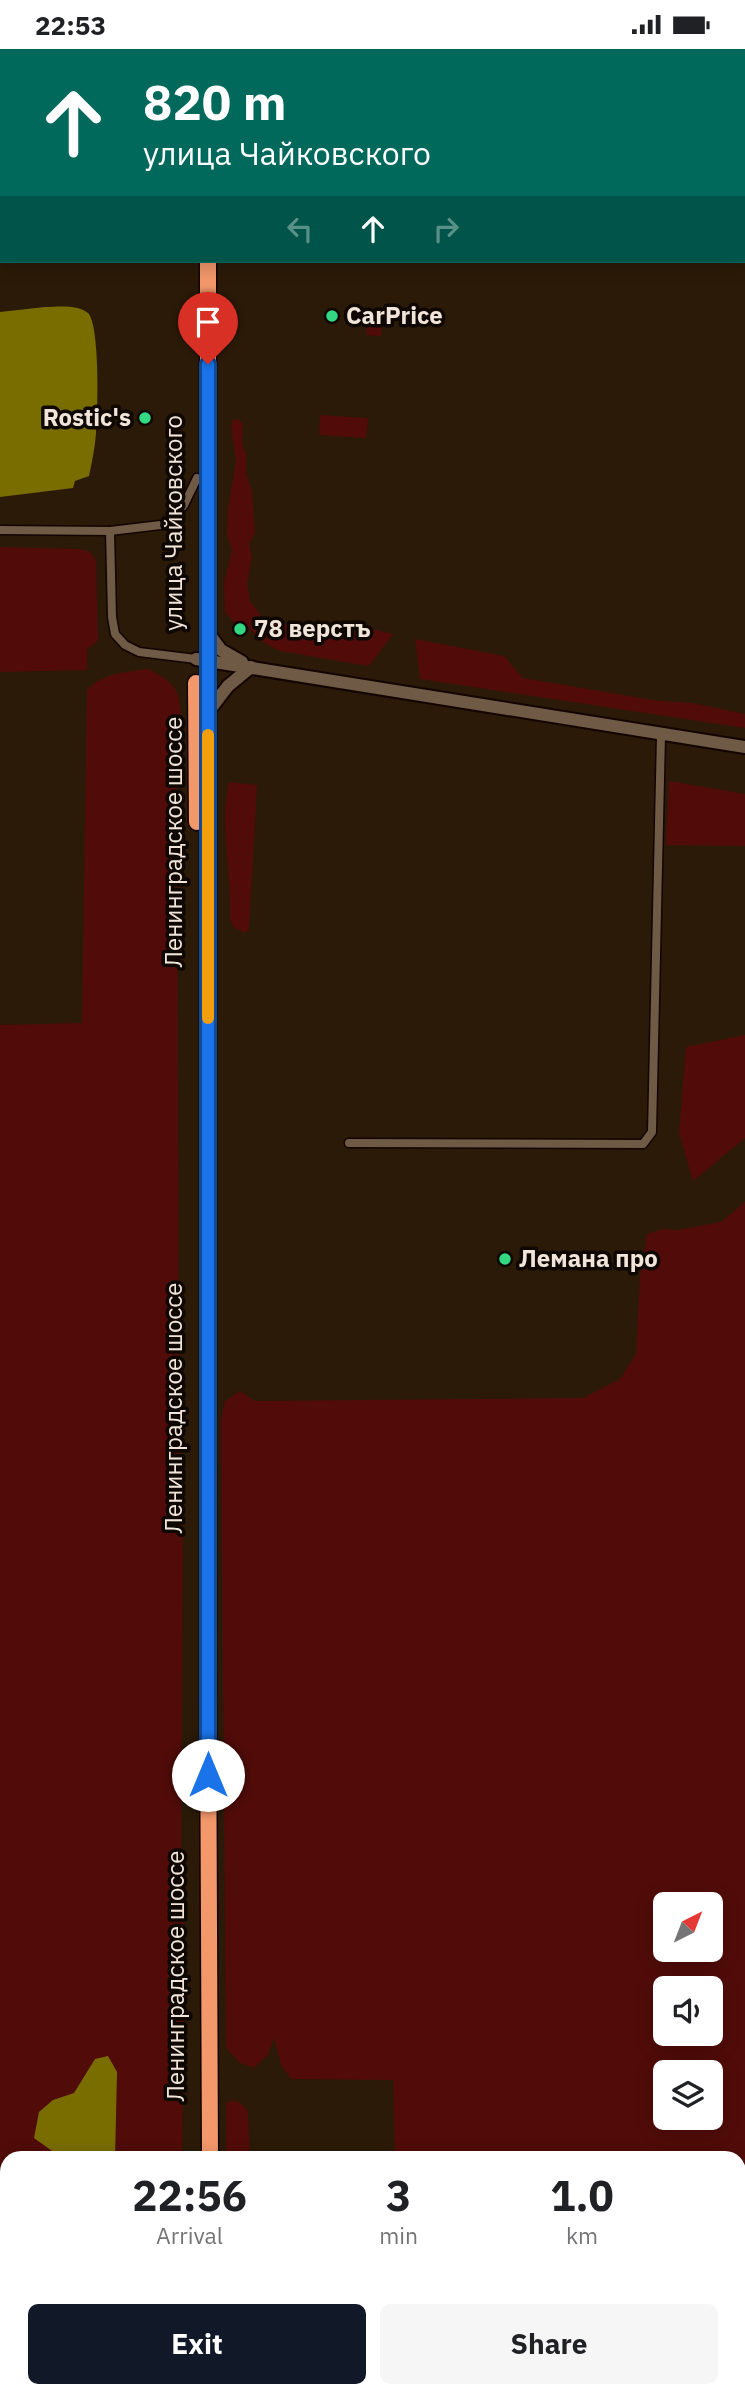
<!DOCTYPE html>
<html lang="en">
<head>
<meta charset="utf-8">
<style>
  body { margin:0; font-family:"IBM Plex Sans",sans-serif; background:#f6f6f6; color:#202124; height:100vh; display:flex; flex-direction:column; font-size:26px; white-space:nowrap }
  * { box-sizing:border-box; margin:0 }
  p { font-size:23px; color:#757577 }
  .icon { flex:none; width:38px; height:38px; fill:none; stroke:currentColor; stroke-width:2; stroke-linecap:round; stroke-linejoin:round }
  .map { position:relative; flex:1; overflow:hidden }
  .side { position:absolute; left:0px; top:2102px; width:746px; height:247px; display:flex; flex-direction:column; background:#fff; border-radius:21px 21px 0 0; box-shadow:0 4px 18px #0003 }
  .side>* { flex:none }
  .banner { position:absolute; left:0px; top:0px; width:746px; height:214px; box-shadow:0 4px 18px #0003; background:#00695c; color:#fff; overflow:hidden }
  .needle { width:46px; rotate:42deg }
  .fabs { position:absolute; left:653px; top:1843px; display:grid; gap:14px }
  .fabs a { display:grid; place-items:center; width:70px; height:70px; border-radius:10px; background:#fff; box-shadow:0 4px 18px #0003; font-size:35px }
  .pin { position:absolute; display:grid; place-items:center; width:60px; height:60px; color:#fff; margin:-72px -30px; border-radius:50% 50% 50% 0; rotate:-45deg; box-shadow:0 0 7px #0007 }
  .pin .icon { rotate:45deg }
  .me { position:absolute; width:77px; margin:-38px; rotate:0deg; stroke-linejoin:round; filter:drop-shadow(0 0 5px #0008) }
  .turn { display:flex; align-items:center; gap:24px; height:147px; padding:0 28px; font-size:32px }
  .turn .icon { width:91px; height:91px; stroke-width:2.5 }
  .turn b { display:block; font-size:49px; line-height:60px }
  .lanes { display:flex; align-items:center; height:66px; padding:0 28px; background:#0003; justify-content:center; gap:35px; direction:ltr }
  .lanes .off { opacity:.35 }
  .eta { display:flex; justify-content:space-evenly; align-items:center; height:119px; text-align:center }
  .eta b { font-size:42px; font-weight:700; line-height:49px }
  .action { display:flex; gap:14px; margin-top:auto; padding:14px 28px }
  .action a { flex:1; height:80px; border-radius:10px; background:#111827; color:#fff; font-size:28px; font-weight:700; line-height:80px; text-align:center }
  .action a+a { background:#f6f6f6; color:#202124 }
  .status { display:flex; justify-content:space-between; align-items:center; height:49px; padding:0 35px; background:#fff; direction:ltr }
  .status svg { height:19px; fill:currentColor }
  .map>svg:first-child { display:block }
  .green { fill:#510c09; fill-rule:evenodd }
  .water { fill:#7a6d00 }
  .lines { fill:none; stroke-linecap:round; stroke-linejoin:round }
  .street-casing { stroke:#130400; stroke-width:11 }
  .secondary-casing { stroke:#130400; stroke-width:16 }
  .highway-casing { stroke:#130400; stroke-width:19 }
  .street { stroke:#6f5a46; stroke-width:8 }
  .secondary { stroke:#6f5a46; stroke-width:12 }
  .highway { stroke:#f3986b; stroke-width:16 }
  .route-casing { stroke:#114b97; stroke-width:18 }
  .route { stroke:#1a73e8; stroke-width:12 }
  .slow { stroke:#f59e0b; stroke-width:12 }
  .poi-dot { fill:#32d882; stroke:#0e0702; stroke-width:2.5 }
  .labels { text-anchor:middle; stroke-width:7; stroke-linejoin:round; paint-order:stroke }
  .poi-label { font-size:24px; font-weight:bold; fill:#f1e4d9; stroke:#0e0702; text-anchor:start }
  .street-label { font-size:24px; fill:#f1e4d9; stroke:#0e0702 }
</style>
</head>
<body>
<div class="status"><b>22:53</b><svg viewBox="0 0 49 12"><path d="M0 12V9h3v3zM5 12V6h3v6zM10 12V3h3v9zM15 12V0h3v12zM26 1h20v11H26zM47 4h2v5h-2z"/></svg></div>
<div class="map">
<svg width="745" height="2347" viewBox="0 0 745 2347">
  <rect width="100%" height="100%" fill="#2b1a07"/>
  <!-- green -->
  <g class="green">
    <path d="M387,0h358v184l-1,-182h-357z"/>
    <path d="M367,271l15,1 -1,15 -15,-1z"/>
    <path d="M320,366l48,3 -2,20 -47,-3z"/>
    <path d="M238,370l5,5 -1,18 4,13v18l6,19 3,40 -6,13 3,13 -5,25 3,18 12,16 19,7h69l43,10 -24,32 -89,-15 -17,-9 -14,-14 -13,-3 -11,-13 -1,-29 8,-33 -5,-15 1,-26 8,-48 -5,-35 2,-6z"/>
    <path d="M0,498l78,2c9,1 14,3 18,12l2,80 -11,8v21l-87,2z"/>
    <path d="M415,590l89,17 19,22 136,23 33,2 53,11v14l-325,-49z"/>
    <path d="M148,620c10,5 21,11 27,20 12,18 3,76 2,100l2,600 4,167 -2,310 4,79 -3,213h-175v129h-7v-1262l82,-2 5,-333c15,-17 40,-18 61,-21z"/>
    <path d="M669,732l76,13v52l-79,-1z"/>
    <path d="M229,733l28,3 -8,143 -3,5 -12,-5 -4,-9c2,-45 -11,-94 -1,-137z"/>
    <path d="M745,986v103l-52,43 -14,-48 7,-86z"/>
    <path d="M745,1153v1009l-6,56 -1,-109h-343l-2,-78 -102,-1 -10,-14 -7,-27 -6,17 -14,13 -14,-5 -14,-15 -5,-628 4,-19 15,-10 15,10 328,-3 37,-19 16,-25 4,-78 7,-42 15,-5 16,1 43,-8zM665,1855h45v45h-45zM665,1939h45v45h-45zM665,2023h45v45h-45z"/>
    <path d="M235,2051l9,6 4,6 2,46h-24v-55z"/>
    <rect x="139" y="2342" width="37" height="5"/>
    <rect x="271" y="2342" width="453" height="5"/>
  </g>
  <!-- water -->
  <g class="water">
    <path d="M45,258c13,0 32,-3 43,6 12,12 10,100 8,120 -1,14 -4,29 -7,43l-14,5 -2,7 -73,9v-185z"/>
    <path d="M108,2007l9,16 -2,86h-53l-28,-20 5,-26 14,-12 21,-7 21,-34z"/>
    <path d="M7,2191v33l-7,-1v-27z"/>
    <path d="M7,2313v29h8l-15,3v-31z"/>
  </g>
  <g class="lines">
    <!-- street casing -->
    <g class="street-casing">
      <g id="street">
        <path d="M0,481l110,1 59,-7 15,-19 13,-27"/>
        <path d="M110,482l2,86 3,17 10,11 14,7 57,7"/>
        <path d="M349,1094l294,1 9,-12 9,-397"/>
      </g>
    </g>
    <!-- secondary casing -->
    <g class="secondary-casing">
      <g id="secondary">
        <path d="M207,582l14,19 21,12"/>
        <path d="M196,610l549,88"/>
        <path d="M208,663l20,-26 23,-19"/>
      </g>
    </g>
    <!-- highway casing -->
    <g class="highway-casing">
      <g id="highway">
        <path d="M196,0v2"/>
        <path d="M208,2v-2"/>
        <path d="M208,212v1436l2,461"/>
        <path d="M196,634l1,139"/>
        <path d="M201,2342v5"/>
      </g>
    </g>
    <!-- street -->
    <use href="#street" class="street"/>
    <!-- secondary -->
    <use href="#secondary" class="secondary"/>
    <!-- highway -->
    <use href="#highway" class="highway"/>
  </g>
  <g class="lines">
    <!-- route casing -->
    <g class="route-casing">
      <path id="route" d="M208,315v1411"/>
    </g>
    <!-- route -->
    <use href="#route" class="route"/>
    <!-- slow -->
    <path class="slow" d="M208,686v283"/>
  </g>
  <!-- markers -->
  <g class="poi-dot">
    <circle cx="332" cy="267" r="7"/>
    <circle cx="145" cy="369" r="7"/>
    <circle cx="240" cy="580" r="7"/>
    <circle cx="505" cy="1210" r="7"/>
  </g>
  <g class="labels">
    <!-- poi labels -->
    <g class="poi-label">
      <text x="346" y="275">CarPrice</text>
      <text x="131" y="377" text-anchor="end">Rostic's</text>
      <text x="254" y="588">78 верстъ</text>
      <text x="519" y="1218">Лемана про</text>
    </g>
    <!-- street labels -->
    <g class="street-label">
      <text transform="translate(174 474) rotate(-90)" y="8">улица Чайковского</text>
      <text transform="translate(174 793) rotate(-90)" y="8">Ленинградское шоссе</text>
      <text transform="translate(174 1359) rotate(-90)" y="8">Ленинградское шоссе</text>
      <text transform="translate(176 1927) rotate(-90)" y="8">Ленинградское шоссе</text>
    </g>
  </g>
</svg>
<div class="fabs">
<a><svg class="needle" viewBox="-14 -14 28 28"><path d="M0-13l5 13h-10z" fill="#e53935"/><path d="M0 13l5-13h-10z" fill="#757577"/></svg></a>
<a><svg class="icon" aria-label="sound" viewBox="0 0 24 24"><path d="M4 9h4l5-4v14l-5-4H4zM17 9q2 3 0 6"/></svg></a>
<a><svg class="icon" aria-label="layers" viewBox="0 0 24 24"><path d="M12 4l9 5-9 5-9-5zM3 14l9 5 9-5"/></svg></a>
</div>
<div class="pin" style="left:208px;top:315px;background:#d93025"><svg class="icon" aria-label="arrive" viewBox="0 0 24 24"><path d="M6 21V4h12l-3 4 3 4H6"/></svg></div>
<svg class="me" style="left:208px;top:1726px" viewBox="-20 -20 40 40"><circle r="19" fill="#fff"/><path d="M0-13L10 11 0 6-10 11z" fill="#1a73e8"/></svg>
<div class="banner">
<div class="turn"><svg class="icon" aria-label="ahead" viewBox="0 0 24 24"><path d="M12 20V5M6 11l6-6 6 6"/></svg><div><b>820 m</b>улица Чайковского</div></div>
<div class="lanes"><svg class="icon off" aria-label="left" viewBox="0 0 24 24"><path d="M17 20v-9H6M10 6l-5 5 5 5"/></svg><svg class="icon" aria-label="ahead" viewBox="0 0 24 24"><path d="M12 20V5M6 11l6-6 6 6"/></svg><svg class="icon off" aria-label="right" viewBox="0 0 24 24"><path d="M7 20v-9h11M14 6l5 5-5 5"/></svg></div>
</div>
<section class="side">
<div class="eta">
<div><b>22:56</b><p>Arrival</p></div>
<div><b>3</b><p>min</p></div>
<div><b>1.0</b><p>km</p></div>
</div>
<div class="action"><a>Exit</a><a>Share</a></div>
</section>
</div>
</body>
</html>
